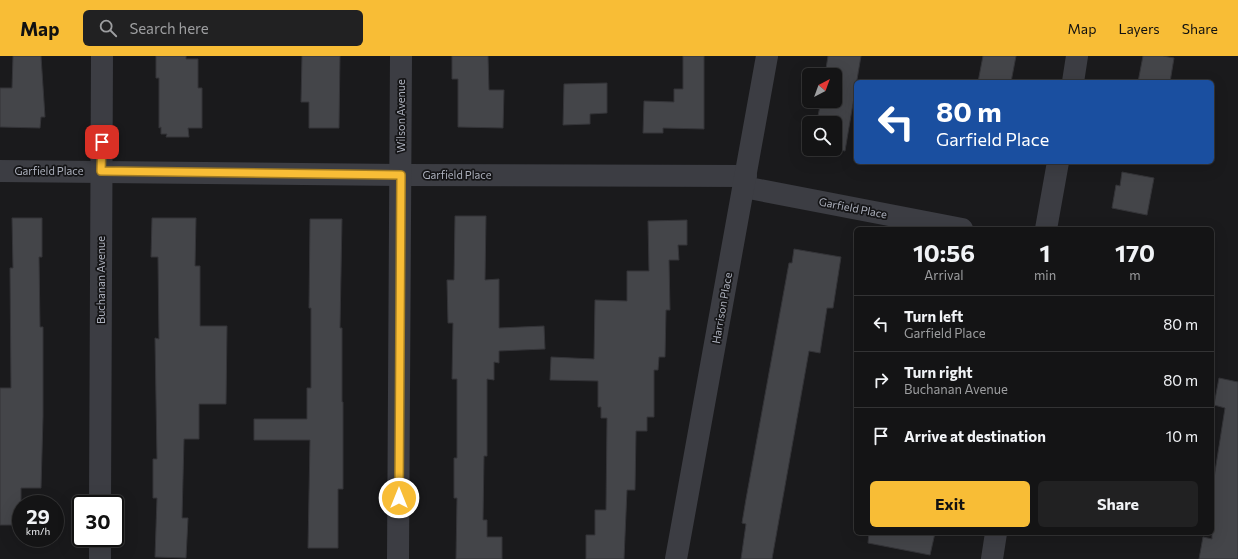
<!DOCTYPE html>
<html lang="en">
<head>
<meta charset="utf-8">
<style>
  body { margin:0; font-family:Commissioner,sans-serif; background:#212122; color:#f1f3f6; height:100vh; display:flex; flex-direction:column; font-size:15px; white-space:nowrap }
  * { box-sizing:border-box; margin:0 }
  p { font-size:13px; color:#9d9ea0 }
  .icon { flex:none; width:22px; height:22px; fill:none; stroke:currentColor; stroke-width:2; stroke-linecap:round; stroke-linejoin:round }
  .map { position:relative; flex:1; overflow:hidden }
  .drawer { position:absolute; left:854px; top:171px; width:360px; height:308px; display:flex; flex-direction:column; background:#141415; border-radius:6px; box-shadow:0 4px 16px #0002,0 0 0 1px #333334 }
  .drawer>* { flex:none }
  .top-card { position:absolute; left:854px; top:24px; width:360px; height:84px; border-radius:6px; box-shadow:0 4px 16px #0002,0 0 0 1px #333334; background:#1a4fa0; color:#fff; overflow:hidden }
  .needle { width:26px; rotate:41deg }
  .controls { position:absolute; left:802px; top:12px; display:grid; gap:8px }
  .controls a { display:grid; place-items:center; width:40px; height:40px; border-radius:6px; background:#141415; box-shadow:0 4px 16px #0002,0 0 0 1px #333334; font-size:20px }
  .speed { position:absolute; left:12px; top:439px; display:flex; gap:8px; font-size:20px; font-weight:700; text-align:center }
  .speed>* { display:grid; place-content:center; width:52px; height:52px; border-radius:50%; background:#141415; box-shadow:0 4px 16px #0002,0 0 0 1px #333334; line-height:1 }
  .speed small { font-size:10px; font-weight:400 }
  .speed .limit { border:2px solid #111; border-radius:6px; background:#fff; color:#111 }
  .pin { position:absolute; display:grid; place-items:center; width:34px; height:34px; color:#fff; margin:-17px; border-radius:8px; box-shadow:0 2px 6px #0006 }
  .me { position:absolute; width:44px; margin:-22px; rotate:0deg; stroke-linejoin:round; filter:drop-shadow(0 0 3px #0008) }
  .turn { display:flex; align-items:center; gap:14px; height:84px; padding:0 16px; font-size:18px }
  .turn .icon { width:52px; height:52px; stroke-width:2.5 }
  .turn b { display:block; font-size:28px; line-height:34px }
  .eta { display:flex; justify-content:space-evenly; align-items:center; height:68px; text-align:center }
  .eta b { font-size:24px; font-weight:700; line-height:28px }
  .button { display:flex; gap:8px; margin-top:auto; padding:8px 16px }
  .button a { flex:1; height:46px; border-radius:6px; background:#f8bd36; color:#111; font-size:16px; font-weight:700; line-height:46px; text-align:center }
  .button a+a { background:#212122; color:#f1f3f6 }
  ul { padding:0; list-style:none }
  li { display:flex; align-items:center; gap:12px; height:56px; padding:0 16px; border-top:1px solid #333334 }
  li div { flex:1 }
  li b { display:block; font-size:15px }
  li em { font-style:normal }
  header { display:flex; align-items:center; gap:24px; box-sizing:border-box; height:56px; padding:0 20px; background:#f8bd36; color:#111 }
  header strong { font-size:19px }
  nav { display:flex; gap:22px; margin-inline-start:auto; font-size:14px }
  .search { width:280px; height:36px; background:#212122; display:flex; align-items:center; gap:10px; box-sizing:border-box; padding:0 14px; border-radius:6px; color:#9d9ea0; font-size:15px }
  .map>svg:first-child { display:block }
  .building { fill:#444549; stroke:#343438 }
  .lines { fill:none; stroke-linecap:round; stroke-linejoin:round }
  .minor { stroke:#3c3d43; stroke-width:22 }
  .route-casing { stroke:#a17b23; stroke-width:10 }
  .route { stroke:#f8bd36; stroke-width:7 }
  .labels { text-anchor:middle; stroke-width:3.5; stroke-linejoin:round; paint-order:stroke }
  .street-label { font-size:11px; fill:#acb0bc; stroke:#151517 }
</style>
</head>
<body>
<header>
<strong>Map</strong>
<div class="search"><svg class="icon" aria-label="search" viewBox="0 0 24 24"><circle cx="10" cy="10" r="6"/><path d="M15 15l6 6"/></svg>Search here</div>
<nav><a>Map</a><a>Layers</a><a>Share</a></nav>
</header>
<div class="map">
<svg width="1238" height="503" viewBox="0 0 1238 503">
  <rect width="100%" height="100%" fill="#1a1a1c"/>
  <!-- building -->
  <g class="building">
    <path d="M13,0h28l4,61h-4l-1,11 -40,-1v-39h12z"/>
    <path d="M156,0h30v3h12v29h4v40h-14l1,9h-23l1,-3h-6v-7l-2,1v-50h-3z"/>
    <path d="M302,0h38l-1,72h-30v-26h-8z"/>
    <path d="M452,0h36l1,34h15l-1,38 -45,-1v-48h-6z"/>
    <path d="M683,0h21v73l-41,-1v5h-20l1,-32 30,1v-13h9z"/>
    <path d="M828,0h33l-16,95 -11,-2 1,-26h-22l1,-2h3l4,-20h14v-26h-10z"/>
    <path d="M983,0h33l-5,26h-33z"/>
    <path d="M1143,0h20l11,2 -4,24h-32z"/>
    <path d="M607,27v30l-17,1v10l-27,1 1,-41z"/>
    <path d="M1122,116l32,6 -7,37 -35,-7 4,-23 4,1z"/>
    <path d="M455,160h31l-1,64 14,-1v49l45,-2 1,23 -46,2v12l-5,-1v18l-7,-1v77h-3l-1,64h4v17h15v22h-46l1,-61h-3v-40h3v-79h-5l1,-56h-5l-1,-43h7z"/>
    <path d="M12,162h30v39h-3l1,70h3v90l-2,71h-20v37h-21v-137h11l-1,-120h3z"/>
    <path d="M152,162h44l-1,48h5v60h27l-1,78h-27v35h-15l-2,79h6l-2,40 -31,-1 2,-59h-4v-39h4l-2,-121 4,1 -1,-82h-7z"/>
    <path d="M310,163h32l-2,109h2v74h1v87h-5v59h-30l2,-108h-56v-21h53v-31h4v-80h-2z"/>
    <path d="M687,164v25h-9l1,15h-10l1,50h-4l-1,47h-6l-1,13h-4v47h-7v14h-11l-1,59h-8l-3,69h-38v-24h9v-25h11l1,-92h-6v-11h-3v-26l-48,-1 1,-23 43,2 1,-59 32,1v-30h22l-1,-50z"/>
    <path d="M794,193l47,8 -8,51h-6l-7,45 -11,-2 -37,208h-31l5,-35 -4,-1 4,-24 43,-236h3z"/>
    <path d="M1219,322l19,4v177h-39l4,-22 9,2v-48l13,-83 -11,-3z"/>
    <path d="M869,477h66l-5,22 -62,-12z"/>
  </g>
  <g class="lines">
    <!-- minor -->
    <g class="minor">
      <path d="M1073,26l4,-26"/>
      <path d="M0,115l401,4 345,1"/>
      <path d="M744,131l218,42"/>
      <path d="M1046,173l12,-67"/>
      <path d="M100,448l2,-448"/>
      <path d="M100,503v-21"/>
      <path d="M398,503l3,-503"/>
      <path d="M676,503l91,-503"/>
      <path d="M992,503l4,-26"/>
    </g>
  </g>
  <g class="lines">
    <!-- route casing -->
    <g class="route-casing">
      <path id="route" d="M102,86l-1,29 300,4 -2,323"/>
    </g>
    <!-- route -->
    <use href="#route" class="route"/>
  </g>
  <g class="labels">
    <!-- street labels -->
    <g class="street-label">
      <text transform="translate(401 60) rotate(-90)" y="4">Wilson Avenue</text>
      <text x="49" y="119">Garfield Place</text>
      <text x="457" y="123">Garfield Place</text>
      <text transform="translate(853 152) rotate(11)" y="4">Garfield Place</text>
      <text transform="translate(101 224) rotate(-90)" y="4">Buchanan Avenue</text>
      <text transform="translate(722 252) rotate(-80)" y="4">Harrison Place</text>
    </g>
  </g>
</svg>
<div class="controls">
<a><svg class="needle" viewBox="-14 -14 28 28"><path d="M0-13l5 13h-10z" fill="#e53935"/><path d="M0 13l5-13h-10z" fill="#9d9ea0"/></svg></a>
<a><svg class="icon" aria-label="search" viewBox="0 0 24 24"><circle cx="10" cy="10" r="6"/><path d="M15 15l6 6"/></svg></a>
</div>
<div class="speed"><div>29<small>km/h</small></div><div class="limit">30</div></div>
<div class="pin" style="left:102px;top:86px;background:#d93025"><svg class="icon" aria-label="arrive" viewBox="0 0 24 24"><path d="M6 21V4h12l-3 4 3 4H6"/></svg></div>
<svg class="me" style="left:399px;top:442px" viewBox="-20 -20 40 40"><circle r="17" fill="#f8bd36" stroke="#fff" stroke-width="3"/><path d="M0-11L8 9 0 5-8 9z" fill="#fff"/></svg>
<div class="top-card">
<div class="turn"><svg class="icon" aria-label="left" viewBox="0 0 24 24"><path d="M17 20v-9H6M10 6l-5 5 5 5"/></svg><div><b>80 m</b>Garfield Place</div></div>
</div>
<section class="drawer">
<div class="eta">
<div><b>10:56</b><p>Arrival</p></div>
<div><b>1</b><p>min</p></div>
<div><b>170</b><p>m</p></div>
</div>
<ul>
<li><svg class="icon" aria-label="left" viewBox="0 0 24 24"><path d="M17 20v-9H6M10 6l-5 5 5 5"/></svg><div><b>Turn left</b><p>Garfield Place</p></div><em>80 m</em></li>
<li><svg class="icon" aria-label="right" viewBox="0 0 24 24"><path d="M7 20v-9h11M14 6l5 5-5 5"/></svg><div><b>Turn right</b><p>Buchanan Avenue</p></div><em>80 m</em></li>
<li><svg class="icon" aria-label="arrive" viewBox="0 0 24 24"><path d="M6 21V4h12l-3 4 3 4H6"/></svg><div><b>Arrive at destination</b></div><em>10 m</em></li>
</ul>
<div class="button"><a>Exit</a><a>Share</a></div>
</section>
</div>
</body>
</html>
